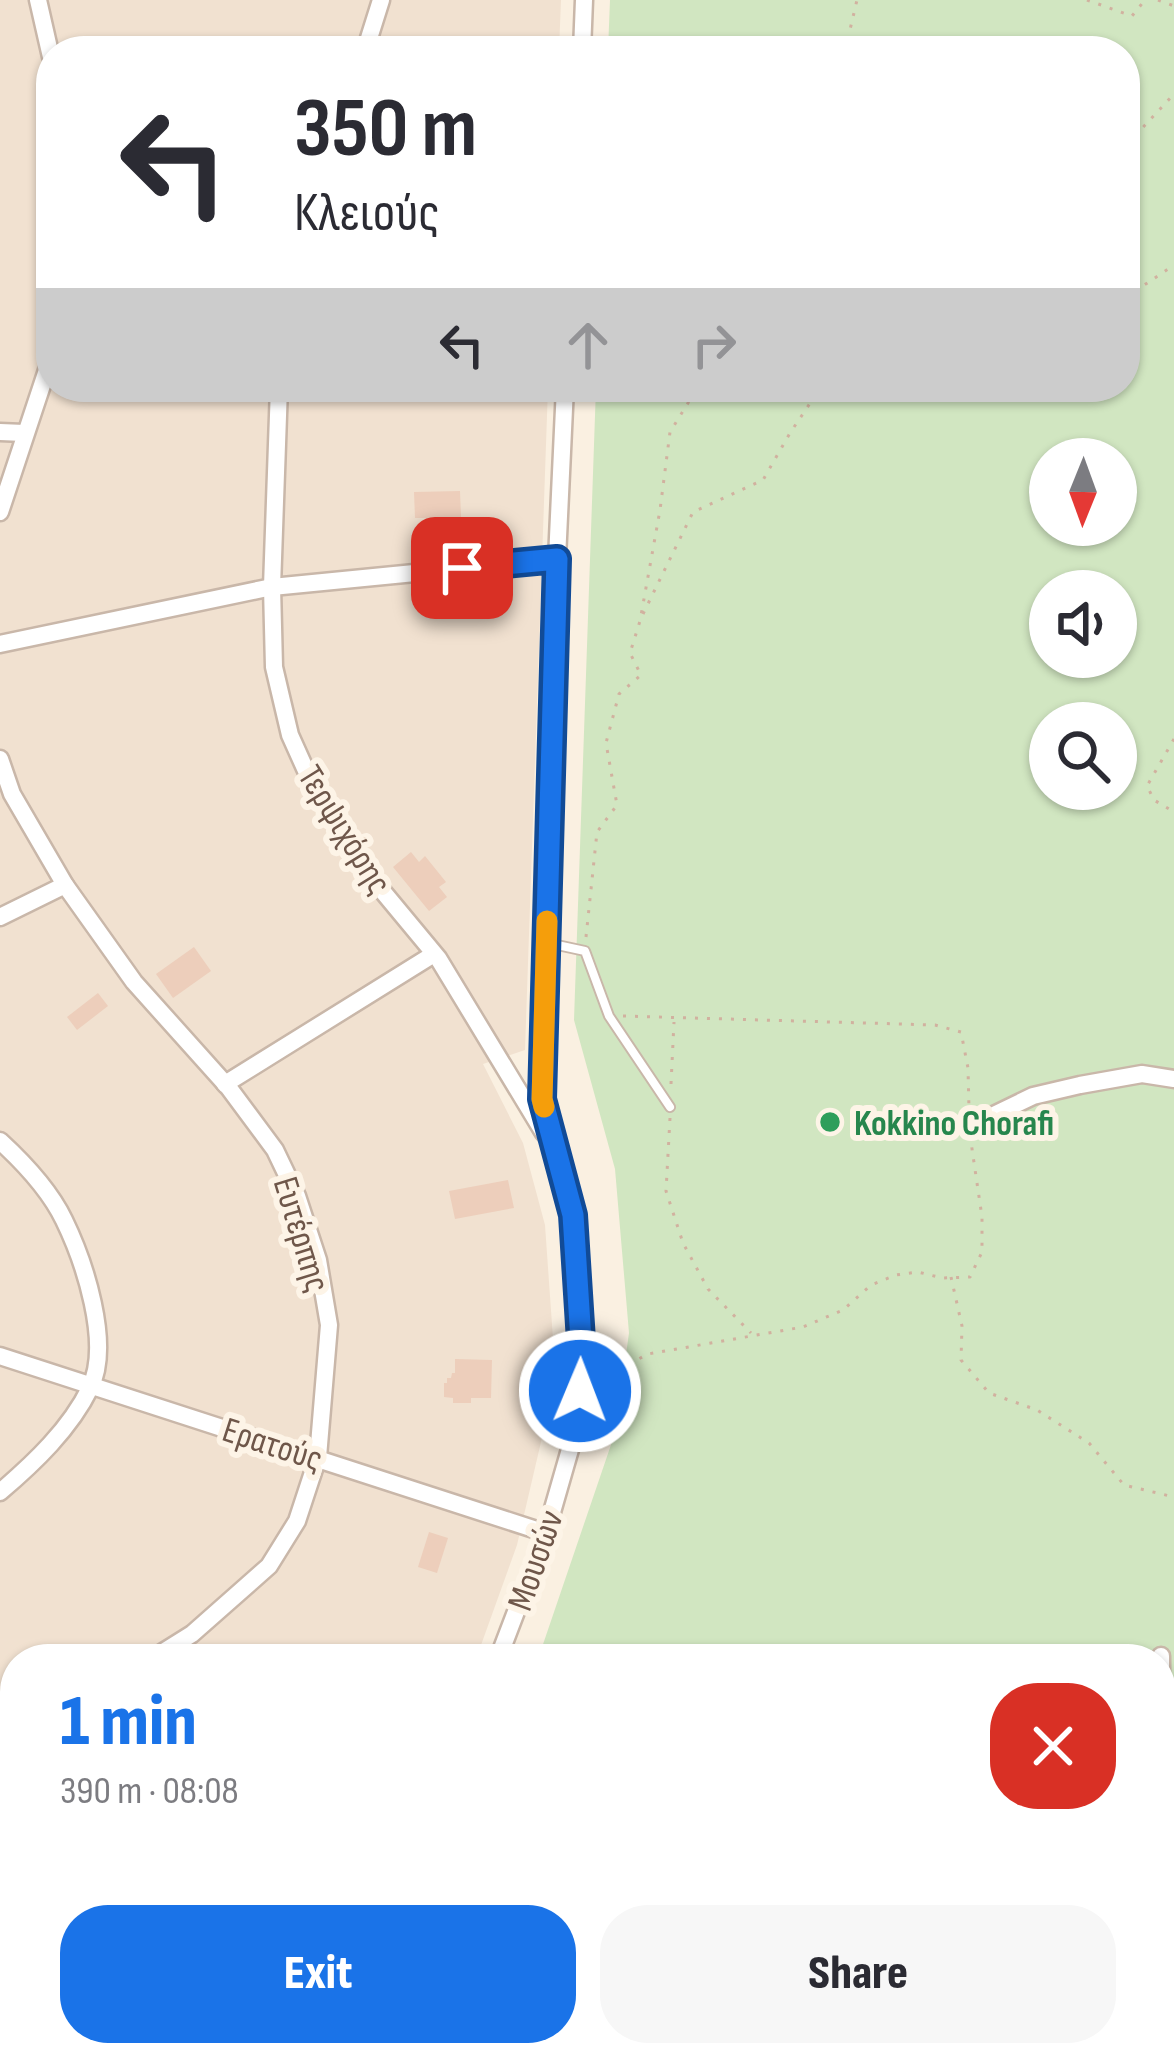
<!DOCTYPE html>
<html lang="en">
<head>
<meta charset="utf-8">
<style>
  body { margin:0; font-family:"Sofia Sans Condensed",sans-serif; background:#f7f7f7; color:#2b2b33; height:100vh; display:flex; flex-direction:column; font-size:45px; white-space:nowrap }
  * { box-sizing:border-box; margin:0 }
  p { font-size:39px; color:#7c7c81 }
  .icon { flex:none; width:66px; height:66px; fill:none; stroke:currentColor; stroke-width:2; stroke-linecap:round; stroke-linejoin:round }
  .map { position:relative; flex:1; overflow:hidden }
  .panel { position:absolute; left:0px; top:1644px; width:1176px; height:423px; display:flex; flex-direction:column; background:#fff; border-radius:48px 48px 0 0; box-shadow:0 3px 9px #0004 }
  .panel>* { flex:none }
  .top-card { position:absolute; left:36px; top:36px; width:1104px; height:366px; border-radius:48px; box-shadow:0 3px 9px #0004; background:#fff; color:#2b2b33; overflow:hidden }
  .needle { width:78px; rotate:181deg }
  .buttons { position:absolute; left:1029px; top:438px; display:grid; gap:24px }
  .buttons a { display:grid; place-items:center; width:108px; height:108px; border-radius:50%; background:#fff; box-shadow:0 3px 9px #0004; font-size:60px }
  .pin { position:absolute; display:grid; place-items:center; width:102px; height:102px; color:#fff; margin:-51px; border-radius:24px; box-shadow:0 6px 18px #0006 }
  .me { position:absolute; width:132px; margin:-66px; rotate:1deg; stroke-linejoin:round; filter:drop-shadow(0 0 9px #0008) }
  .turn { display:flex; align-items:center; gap:42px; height:252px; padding:0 60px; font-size:54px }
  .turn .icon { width:156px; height:156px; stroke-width:2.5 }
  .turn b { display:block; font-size:84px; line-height:102px }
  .lanes { display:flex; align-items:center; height:114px; padding:0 60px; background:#0003; justify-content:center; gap:60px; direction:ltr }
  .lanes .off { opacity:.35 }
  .round { display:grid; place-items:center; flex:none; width:126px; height:126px; border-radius:48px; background:#f7f7f7 }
  .overview { display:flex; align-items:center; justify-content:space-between; height:204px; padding:0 60px }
  h1 { font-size:72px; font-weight:800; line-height:90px; color:#1a73e8 }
  .action { display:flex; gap:24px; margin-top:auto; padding:24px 60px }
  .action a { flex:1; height:138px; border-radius:48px; background:#1a73e8; color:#fff; font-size:48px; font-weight:800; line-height:138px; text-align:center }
  .action a+a { background:#f7f7f7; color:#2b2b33 }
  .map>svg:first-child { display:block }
  .residential { fill:#f1e1d0 }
  .green { fill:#d1e6c1; fill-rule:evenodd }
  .building { fill:#edcebb }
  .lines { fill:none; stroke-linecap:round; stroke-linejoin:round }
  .service-casing { stroke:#c9b7a9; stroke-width:12 }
  .minor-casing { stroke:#c9b7a9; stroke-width:21 }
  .path { stroke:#d1b19f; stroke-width:3; stroke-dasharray:3 9; stroke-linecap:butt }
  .service { stroke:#fff; stroke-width:8 }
  .minor { stroke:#fff; stroke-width:16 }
  .route-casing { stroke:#114b97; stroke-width:30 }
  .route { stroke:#1a73e8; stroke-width:21 }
  .slow { stroke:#f59e0b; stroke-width:21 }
  .leisure-dot { fill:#2e9e5b; stroke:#fdf4e7; stroke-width:4.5 }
  .labels { text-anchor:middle; stroke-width:12; stroke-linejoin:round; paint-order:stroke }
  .street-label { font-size:36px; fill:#6f574a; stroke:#fdf4e7 }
  .leisure-label { font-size:36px; font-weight:bold; fill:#27864d; stroke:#fdf4e7; text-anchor:start }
</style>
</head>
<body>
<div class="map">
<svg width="1174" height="2065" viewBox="0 0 1174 2065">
  <rect width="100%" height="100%" fill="#faf0e1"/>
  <!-- residential -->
  <path class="residential" d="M0,0h561l-2,51h-508v336h497l-23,663 -42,14 40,79 22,82 9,128 -10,76 -27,116 -41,114h-461v352l-15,6z"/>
  <!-- green -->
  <path class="green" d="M610,0h564v1682l-13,3v-26h-623l77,-226 14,-100 -14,-164 -41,-149 22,-633h529v-336h-517zM1050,459h66v66h-66zM1050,591h66v66h-66zM1050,723h66v66h-66z"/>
  <!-- building -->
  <g class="building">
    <path d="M460,491l1,26h-6v11l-28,1 -1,-11h-11l-1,-26z"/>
    <path d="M411,852l8,10 6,-6 21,26 -7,5 8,10 -18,14 -36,-44z"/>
    <path d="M194,947l17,24 -38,27 -17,-24z"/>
    <path d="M98,993l10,13 -31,24 -10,-13z"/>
    <path d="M508,1180l6,28 -59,11 -6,-28z"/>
    <path d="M455,1359l37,1 -1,38h-20v5h-18v-5l-9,-1v-14h3v-5h4l1,-5h3z"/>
    <path d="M429,1532l19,6 -11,35 -19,-6z"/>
  </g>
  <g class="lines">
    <!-- service casing -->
    <g class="service-casing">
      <path id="service" d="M548,943l37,8 24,65 61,91"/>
    </g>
    <!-- minor casing -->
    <g class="minor-casing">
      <g id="minor">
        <path d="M38,0l13,57"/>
        <path d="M365,51l16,-51"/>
        <path d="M582,51l2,-51"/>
        <path d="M279,387l-7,200 2,80 16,68 22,49 48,80 78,94 106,175"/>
        <path d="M0,432l24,1"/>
        <path d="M0,512l51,-154"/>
        <path d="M0,644l272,-57 285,-28"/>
        <path d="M0,759l12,35 53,91 69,97 95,106 46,62 22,46 21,64 11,65 -11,132 -21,64 -28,45 -77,68 -40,25"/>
        <path d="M0,917l65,-32"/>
        <path d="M225,1084l209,-130"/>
        <path d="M969,1127l64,-31 47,-11 62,-11 32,5"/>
        <path d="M0,1141c24,22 50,50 64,79 20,41 48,124 26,168 -20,41 -56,75 -90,104"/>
        <path d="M0,1356l546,177"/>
        <path d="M1161,1656l1,342"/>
        <path d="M498,1659l48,-126 29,-101 8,-60 -10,-157 -31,-116 15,-540 8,-172"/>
        <path d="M1,1735l14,33"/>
        <path d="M0,2031l15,-6"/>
        <path d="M436,2052v13"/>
        <path d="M794,2065v-13"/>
        <path d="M1045,2065v-13"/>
      </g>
    </g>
    <!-- path -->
    <g class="path">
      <path d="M1087,0l45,16 13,-16"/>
      <path d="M1158,0l16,6"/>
      <path d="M845,51l12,-51"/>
      <path d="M1125,142l8,-4 41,-44"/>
      <path d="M1125,298l49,-33"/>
      <path d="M643,614l50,-102 70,-32 27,-47 29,-43 6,-3"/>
      <path d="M1174,739l-27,47 7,14 20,12"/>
      <path d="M586,937l11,-105 20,-27 -11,-62 13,-49 22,-19 -11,-22 10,-32 20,-111 10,-78 28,-45"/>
      <path d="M623,1016l312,9 26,7 7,36 1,41"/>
      <path d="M671,1084l3,-62"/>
      <path d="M670,1118l-4,73 17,52 25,46 43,44"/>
      <path d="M951,1277l11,49 -1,34 28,33 48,17 52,33 35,42 50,12"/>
      <path d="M597,1381l51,-27 155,-27 40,-17 28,-25 25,-10 22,-3 24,6 28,-1 12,-25v-35l-11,-75"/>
    </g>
    <!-- service -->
    <use href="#service" class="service"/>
    <!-- minor -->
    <use href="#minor" class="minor"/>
  </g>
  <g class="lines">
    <!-- route casing -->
    <g class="route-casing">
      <path id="route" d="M462,568l95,-9 -15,540 31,116 10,157 -3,19"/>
    </g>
    <!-- route -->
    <use href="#route" class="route"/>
    <!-- slow -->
    <path class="slow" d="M544,1107l-2,-8 5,-178"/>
  </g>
  <!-- markers -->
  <circle class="leisure-dot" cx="830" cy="1122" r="12"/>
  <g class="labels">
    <!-- street labels -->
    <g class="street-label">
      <text transform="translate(346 829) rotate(58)" y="13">Τερψιχόρης</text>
      <text transform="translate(303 1234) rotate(73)" y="13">Ευτέρπης</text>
      <text transform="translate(273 1443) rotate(18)" y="13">Ερατούς</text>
      <text transform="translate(534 1560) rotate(-71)" y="13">Μουσών</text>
    </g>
    <!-- leisure labels -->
    <g class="leisure-label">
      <text x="854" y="1135">Kokkino Chorafi</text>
    </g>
  </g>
</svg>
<div class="buttons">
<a><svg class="needle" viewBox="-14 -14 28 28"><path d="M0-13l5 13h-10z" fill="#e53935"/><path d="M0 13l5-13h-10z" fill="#7c7c81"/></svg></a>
<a><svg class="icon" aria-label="sound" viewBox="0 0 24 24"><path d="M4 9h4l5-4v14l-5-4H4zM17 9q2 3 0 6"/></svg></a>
<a><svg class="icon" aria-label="search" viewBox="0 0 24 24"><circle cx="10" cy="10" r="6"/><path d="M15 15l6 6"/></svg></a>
</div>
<div class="pin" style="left:462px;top:568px;background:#d93025"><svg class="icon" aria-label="arrive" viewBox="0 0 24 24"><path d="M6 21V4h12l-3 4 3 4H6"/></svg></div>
<svg class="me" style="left:580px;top:1391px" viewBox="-20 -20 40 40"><circle r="17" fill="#1a73e8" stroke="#fff" stroke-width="3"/><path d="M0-11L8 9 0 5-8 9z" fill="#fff"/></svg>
<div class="top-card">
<div class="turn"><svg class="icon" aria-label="left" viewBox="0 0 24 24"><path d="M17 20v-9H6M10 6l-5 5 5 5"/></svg><div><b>350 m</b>Κλειούς</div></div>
<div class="lanes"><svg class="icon" aria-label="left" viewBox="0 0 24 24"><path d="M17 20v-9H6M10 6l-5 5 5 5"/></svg><svg class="icon off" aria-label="ahead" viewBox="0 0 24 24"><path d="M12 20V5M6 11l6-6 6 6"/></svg><svg class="icon off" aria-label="right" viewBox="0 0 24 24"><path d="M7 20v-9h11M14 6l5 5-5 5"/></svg></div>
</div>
<section class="panel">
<div class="overview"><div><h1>1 min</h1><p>390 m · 08:08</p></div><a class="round" style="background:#d93025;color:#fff"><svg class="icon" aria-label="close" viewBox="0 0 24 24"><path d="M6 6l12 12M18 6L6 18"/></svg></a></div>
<div class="action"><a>Exit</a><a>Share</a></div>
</section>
</div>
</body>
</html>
